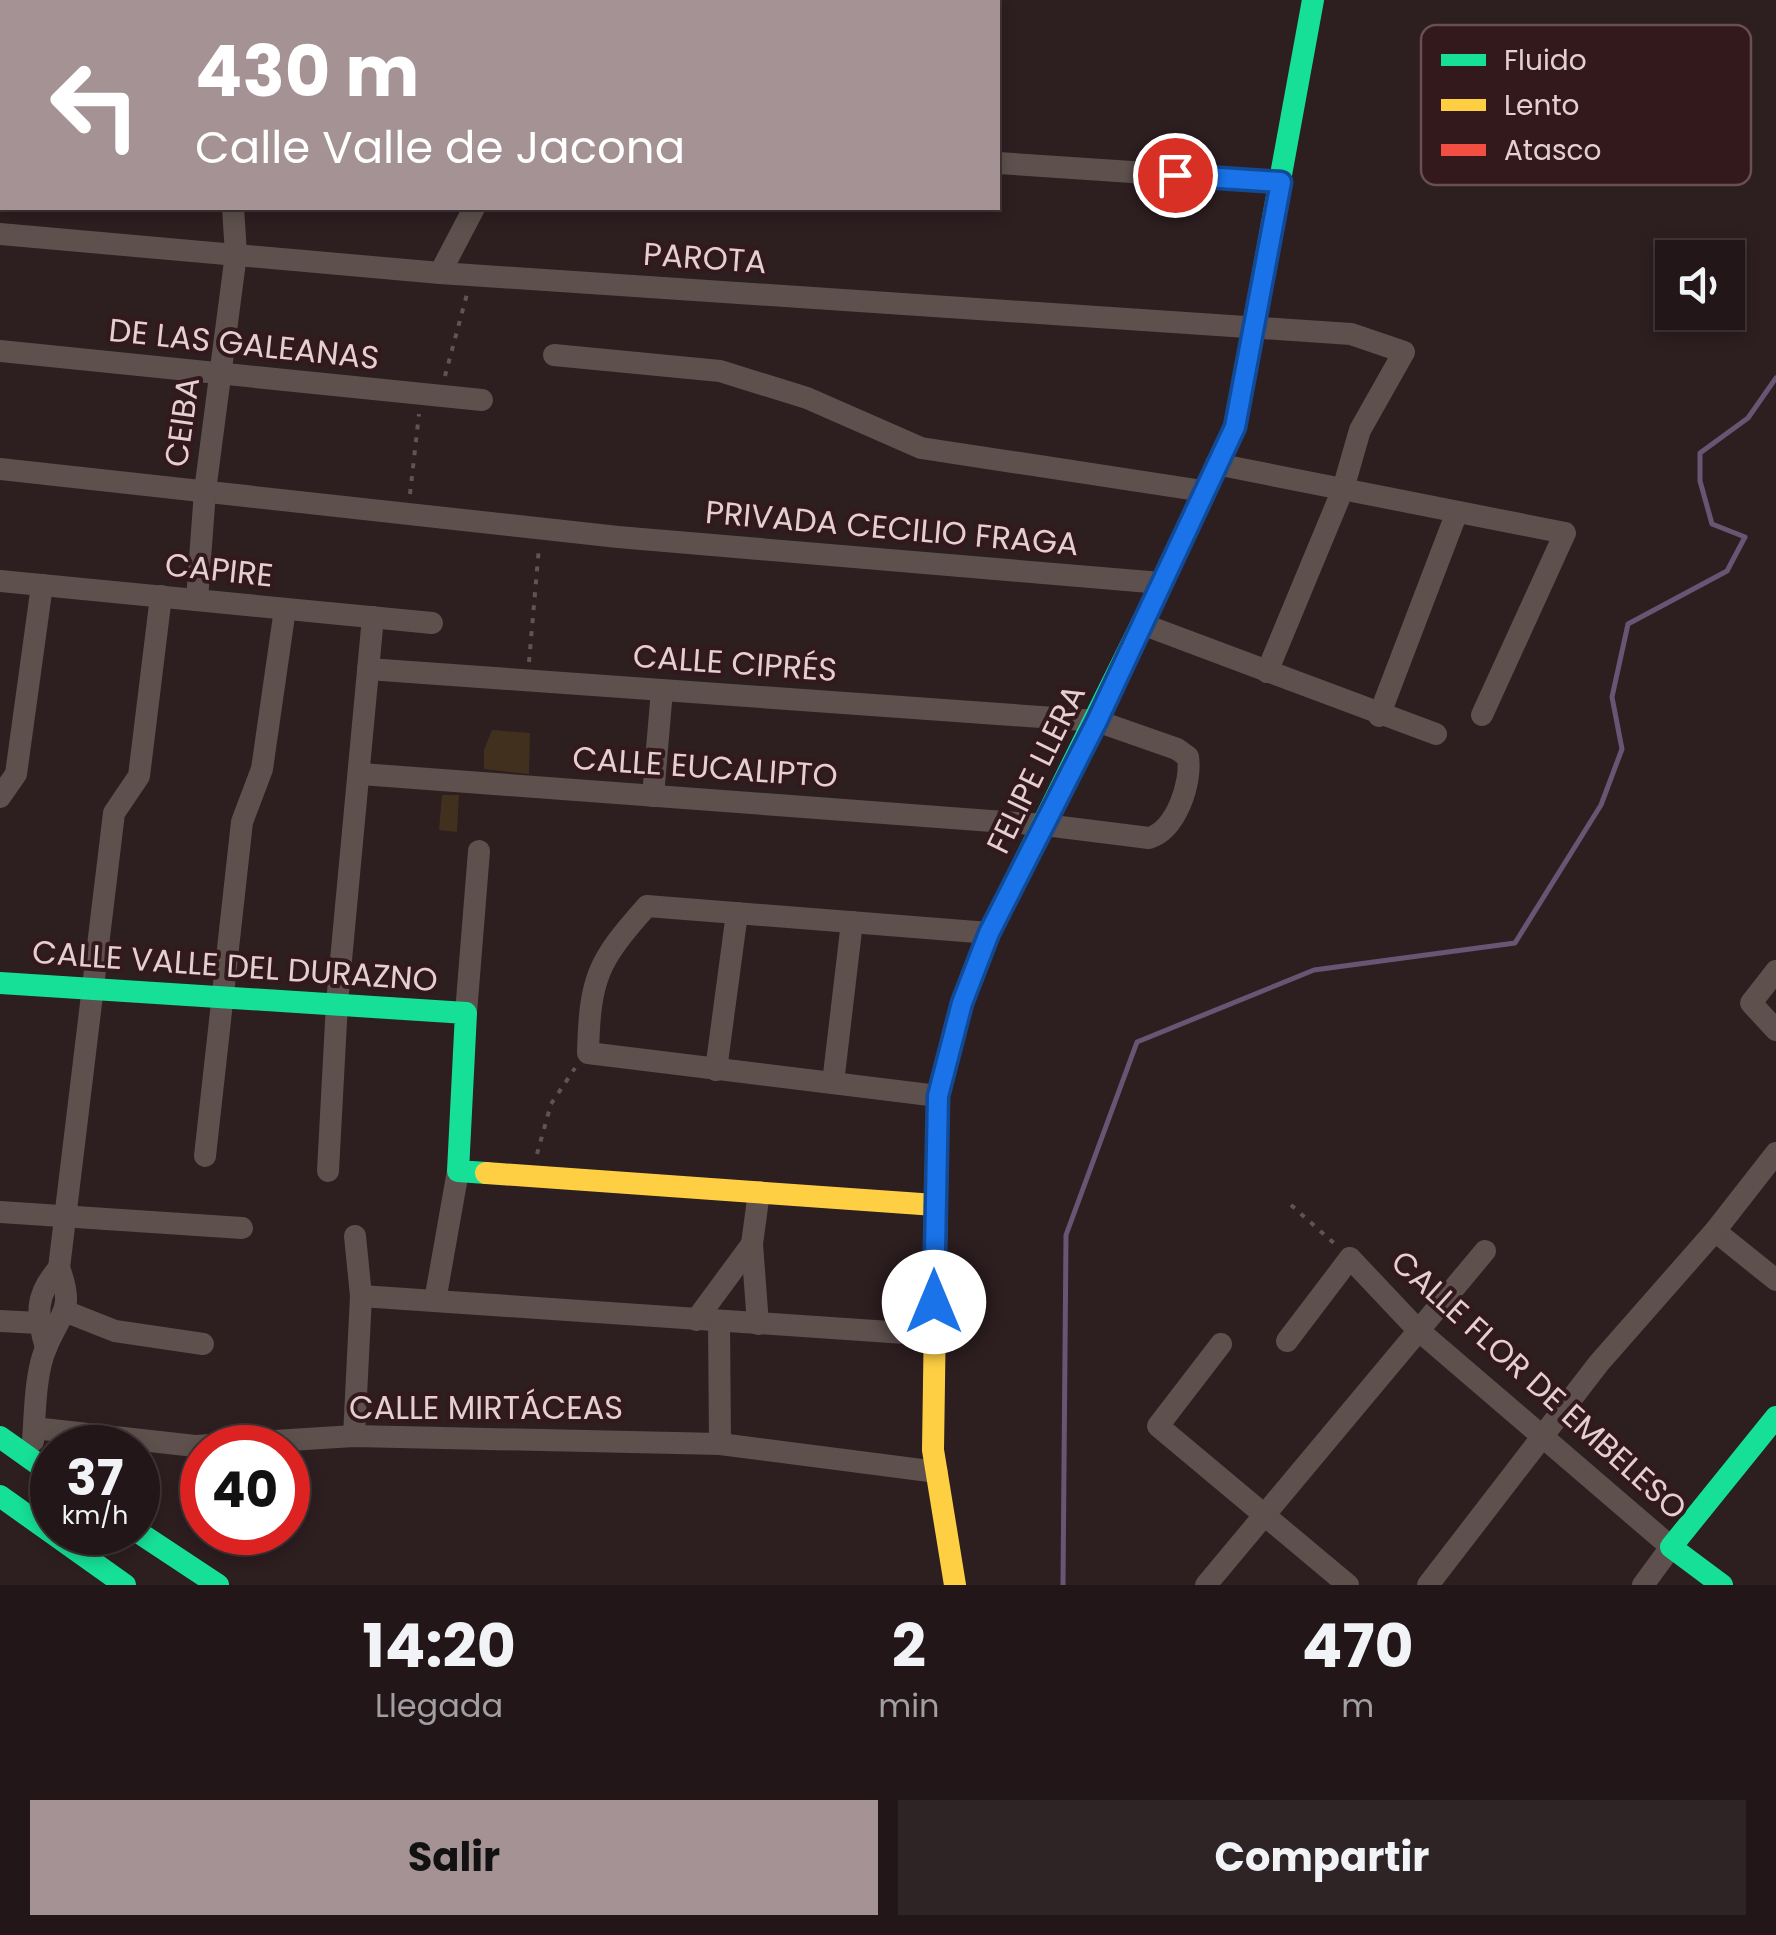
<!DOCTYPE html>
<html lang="es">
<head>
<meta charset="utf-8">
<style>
  body { margin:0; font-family:Poppins,sans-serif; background:#2e2325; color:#f1f3f6; height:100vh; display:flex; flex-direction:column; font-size:38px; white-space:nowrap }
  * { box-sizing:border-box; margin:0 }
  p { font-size:32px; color:#a29fa2 }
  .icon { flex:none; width:55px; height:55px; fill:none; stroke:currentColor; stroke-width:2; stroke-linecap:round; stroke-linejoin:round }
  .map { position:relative; height:1585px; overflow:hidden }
  .panel { display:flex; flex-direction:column; background:#221618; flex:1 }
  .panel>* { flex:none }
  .banner { position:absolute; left:0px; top:0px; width:1000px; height:210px; box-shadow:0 5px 15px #0003,0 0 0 2px #3f3537; background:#a49294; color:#fff; overflow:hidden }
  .tools { position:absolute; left:1655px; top:240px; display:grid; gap:20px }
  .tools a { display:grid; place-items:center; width:90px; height:90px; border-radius:0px; background:#221618; box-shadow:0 5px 15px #0003,0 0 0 2px #3f3537; font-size:50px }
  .speed { position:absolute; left:30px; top:1425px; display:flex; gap:20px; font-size:50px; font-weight:700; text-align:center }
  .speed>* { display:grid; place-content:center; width:130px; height:130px; border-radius:50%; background:#221618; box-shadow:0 5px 15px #0003,0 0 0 2px #3f3537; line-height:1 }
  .speed small { font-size:25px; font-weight:400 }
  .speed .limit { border:15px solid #d22; background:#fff; color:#111 }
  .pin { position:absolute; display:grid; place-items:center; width:85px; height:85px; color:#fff; margin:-42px; border:5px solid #fff; border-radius:50%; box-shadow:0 2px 10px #0007 }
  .me { position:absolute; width:110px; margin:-55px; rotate:0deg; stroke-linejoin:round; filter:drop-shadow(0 0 8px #0008) }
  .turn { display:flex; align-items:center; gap:35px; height:210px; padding:0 30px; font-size:45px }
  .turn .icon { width:130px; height:130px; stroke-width:2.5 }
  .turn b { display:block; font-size:70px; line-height:85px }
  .eta { display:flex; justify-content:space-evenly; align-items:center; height:170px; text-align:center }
  .eta b { font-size:60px; font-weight:700; line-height:70px }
  .action { display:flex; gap:20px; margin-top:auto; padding:20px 30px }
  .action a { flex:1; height:115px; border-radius:0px; background:#a49294; color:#111; font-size:40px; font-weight:700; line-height:115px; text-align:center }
  .action a+a { background:#2e2325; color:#f1f3f6 }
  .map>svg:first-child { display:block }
  .green { fill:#42301e }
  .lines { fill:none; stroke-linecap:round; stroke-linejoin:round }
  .stream { stroke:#685574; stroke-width:5 }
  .path { stroke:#605452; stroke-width:4; stroke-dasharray:5 8; stroke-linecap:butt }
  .street { stroke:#5d504d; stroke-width:22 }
  .fast { stroke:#16e098; stroke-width:22 }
  .slow { stroke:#ffcf43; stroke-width:22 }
  .jam { stroke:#f24e42; stroke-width:22 }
  .route-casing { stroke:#114b97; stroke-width:25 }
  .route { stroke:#1a73e8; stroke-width:18 }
  .labels { text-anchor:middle; stroke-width:8; stroke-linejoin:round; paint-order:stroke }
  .street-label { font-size:32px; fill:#e4d0d2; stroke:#33181c }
  .key { fill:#33181c; stroke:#684f53; stroke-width:2.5 }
  .key-label { font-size:28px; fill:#e4d0d2 }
</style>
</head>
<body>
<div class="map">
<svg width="1776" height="1585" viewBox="0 0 1776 1585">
  <rect width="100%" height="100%" fill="#2d1e20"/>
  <!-- green -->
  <g class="green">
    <path d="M492,730l38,3 -1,41 -45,-5v-19z"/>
    <path d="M442,795h17l-2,37 -18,-2z"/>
  </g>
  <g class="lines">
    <!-- stream -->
    <path class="stream" d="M1063,1585l3,-350 71,-193 177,-72 201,-27 86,-138 21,-56 -10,-52 16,-73 99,-53 18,-34 -33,-13 -12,-43v-28l48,-35 28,-40"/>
    <!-- path -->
    <g class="path">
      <path d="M445,376l22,-82"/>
      <path d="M410,494l9,-80"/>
      <path d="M529,662l10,-115"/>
      <path d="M537,1154l14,-50 24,-36"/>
      <path d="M1291,1205l45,40"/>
    </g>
    <!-- street -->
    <g class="street">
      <path d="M998,163l283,19"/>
      <path d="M0,234l440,39 911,61 53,18 -44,78 -17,59 -76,183"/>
      <path d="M440,273l34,-65"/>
      <path d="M0,351l482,49"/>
      <path d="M554,355l166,16 87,27 114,50 282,43"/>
      <path d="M1216,464l349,69 -83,182"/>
      <path d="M0,469l618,68 543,46"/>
      <path d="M0,581l432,42"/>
      <path d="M197,600l8,-109 31,-237 -3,-46"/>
      <path d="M1142,624l294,110"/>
      <path d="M1379,716l78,-204"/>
      <path d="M361,774l684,51 104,13c27,-8 43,-55 39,-81l-11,-8 -80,-28 -729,-52"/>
      <path d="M653,796l9,-106"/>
      <path d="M0,797l16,-23 26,-189"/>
      <path d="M1776,971l-25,32 25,27"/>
      <path d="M466,1013l13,-162"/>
      <path d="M716,1070l21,-157"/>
      <path d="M833,1083l19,-161"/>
      <path d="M938,1096l-350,-43c2,-75 9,-91 59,-147l342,27"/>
      <path d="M205,1156l37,-334 20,-53 23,-160"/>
      <path d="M328,1171l9,-168 36,-386"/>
      <path d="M0,1212l242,16"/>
      <path d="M1715,1231l61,49"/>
      <path d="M361,1296l573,39"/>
      <path d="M435,1301l23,-130"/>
      <path d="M67,1312l48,19 88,13"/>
      <path d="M696,1320l56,-76"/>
      <path d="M0,1321l39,2"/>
      <path d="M719,1321l1,123"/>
      <path d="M758,1324l-6,-80 7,-52"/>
      <path d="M1287,1341l63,-83 67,71 254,218 -28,38"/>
      <path d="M1221,1344l-63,82 190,159"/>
      <path d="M46,1348c-10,-34 -11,-53 13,-80"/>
      <path d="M34,1428l161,18 159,-10 366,8 217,28"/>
      <path d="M354,1436l7,-140 -6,-60"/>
      <path d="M33,1441c2,-27 2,-68 13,-93 15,-36 29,-38 13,-80l55,-455 25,-37 22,-180"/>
      <path d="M1206,1585l279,-334"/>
      <path d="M1428,1585l171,-222 116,-132 61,-78"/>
    </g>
    <!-- fast -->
    <g class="fast">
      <path d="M1248,355l65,-355"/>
      <path d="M0,983l466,30 -8,158 28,2"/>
      <path d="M937,1180l1,-84 24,-93 27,-70 168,-341"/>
      <path d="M0,1437l52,37"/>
      <path d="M0,1496l125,89"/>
      <path d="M138,1532l80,53"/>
      <path d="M1722,1585l-51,-38 105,-130"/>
    </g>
    <!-- slow -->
    <g class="slow">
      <path d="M48,0v2"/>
      <path d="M0,161l2,-8"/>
      <path d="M486,1173l449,32"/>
      <path d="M937,1180l-4,270 22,135"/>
    </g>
    <!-- jam -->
    <path class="jam" d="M1157,592l78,-165 13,-72"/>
  </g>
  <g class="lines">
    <!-- route casing -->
    <g class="route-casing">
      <path id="route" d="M934,1302l4,-206 24,-93 27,-70 108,-212 138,-294 46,-245 -106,-7"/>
    </g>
    <!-- route -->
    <use href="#route" class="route"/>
  </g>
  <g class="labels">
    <!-- street labels -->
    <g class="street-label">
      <text transform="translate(705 258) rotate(4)" y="11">PAROTA</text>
      <text transform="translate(244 344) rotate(6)" y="11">DE LAS GALEANAS</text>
      <text transform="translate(182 422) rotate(-82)" y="11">CEIBA</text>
      <text transform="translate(892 528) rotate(5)" y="11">PRIVADA CECILIO FRAGA</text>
      <text transform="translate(219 570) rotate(6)" y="11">CAPIRE</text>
      <text transform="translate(735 663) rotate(4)" y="11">CALLE CIPRÉS</text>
      <text transform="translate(705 767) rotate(4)" y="11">CALLE EUCALIPTO</text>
      <text transform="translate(1036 769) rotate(-64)" y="11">FELIPE LLERA</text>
      <text transform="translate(235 966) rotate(4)" y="11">CALLE VALLE DEL DURAZNO</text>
      <text transform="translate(1539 1385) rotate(42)" y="11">CALLE FLOR DE EMBELESO</text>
      <text x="486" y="1419">CALLE MIRTÁCEAS</text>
    </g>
  </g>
  <!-- legend -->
  <rect x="1421" y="25" width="330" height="160" rx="15" class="key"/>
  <rect x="1441" y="54" width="45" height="12" fill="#16e098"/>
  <rect x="1441" y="99" width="45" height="12" fill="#ffcf43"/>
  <rect x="1441" y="144" width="45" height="12" fill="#f24e42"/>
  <g class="key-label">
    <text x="1504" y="70">Fluido</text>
    <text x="1504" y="115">Lento</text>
    <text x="1504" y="160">Atasco</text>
  </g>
</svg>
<div class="tools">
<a><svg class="icon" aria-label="sound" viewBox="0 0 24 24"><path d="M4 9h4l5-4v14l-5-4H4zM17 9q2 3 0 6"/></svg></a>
</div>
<div class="speed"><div>37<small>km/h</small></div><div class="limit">40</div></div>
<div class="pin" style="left:1175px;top:175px;background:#d93025"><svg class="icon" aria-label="arrive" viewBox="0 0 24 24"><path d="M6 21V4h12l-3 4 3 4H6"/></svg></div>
<svg class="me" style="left:934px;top:1302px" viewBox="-20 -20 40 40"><circle r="19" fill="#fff"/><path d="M0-13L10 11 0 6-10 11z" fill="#1a73e8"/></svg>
<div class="banner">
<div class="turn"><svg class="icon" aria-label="left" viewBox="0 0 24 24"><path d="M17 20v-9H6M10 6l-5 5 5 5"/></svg><div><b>430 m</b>Calle Valle de Jacona</div></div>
</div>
</div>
<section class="panel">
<div class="eta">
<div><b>14:20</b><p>Llegada</p></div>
<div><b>2</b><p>min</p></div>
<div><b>470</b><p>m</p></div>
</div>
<div class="action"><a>Salir</a><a>Compartir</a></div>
</section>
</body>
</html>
